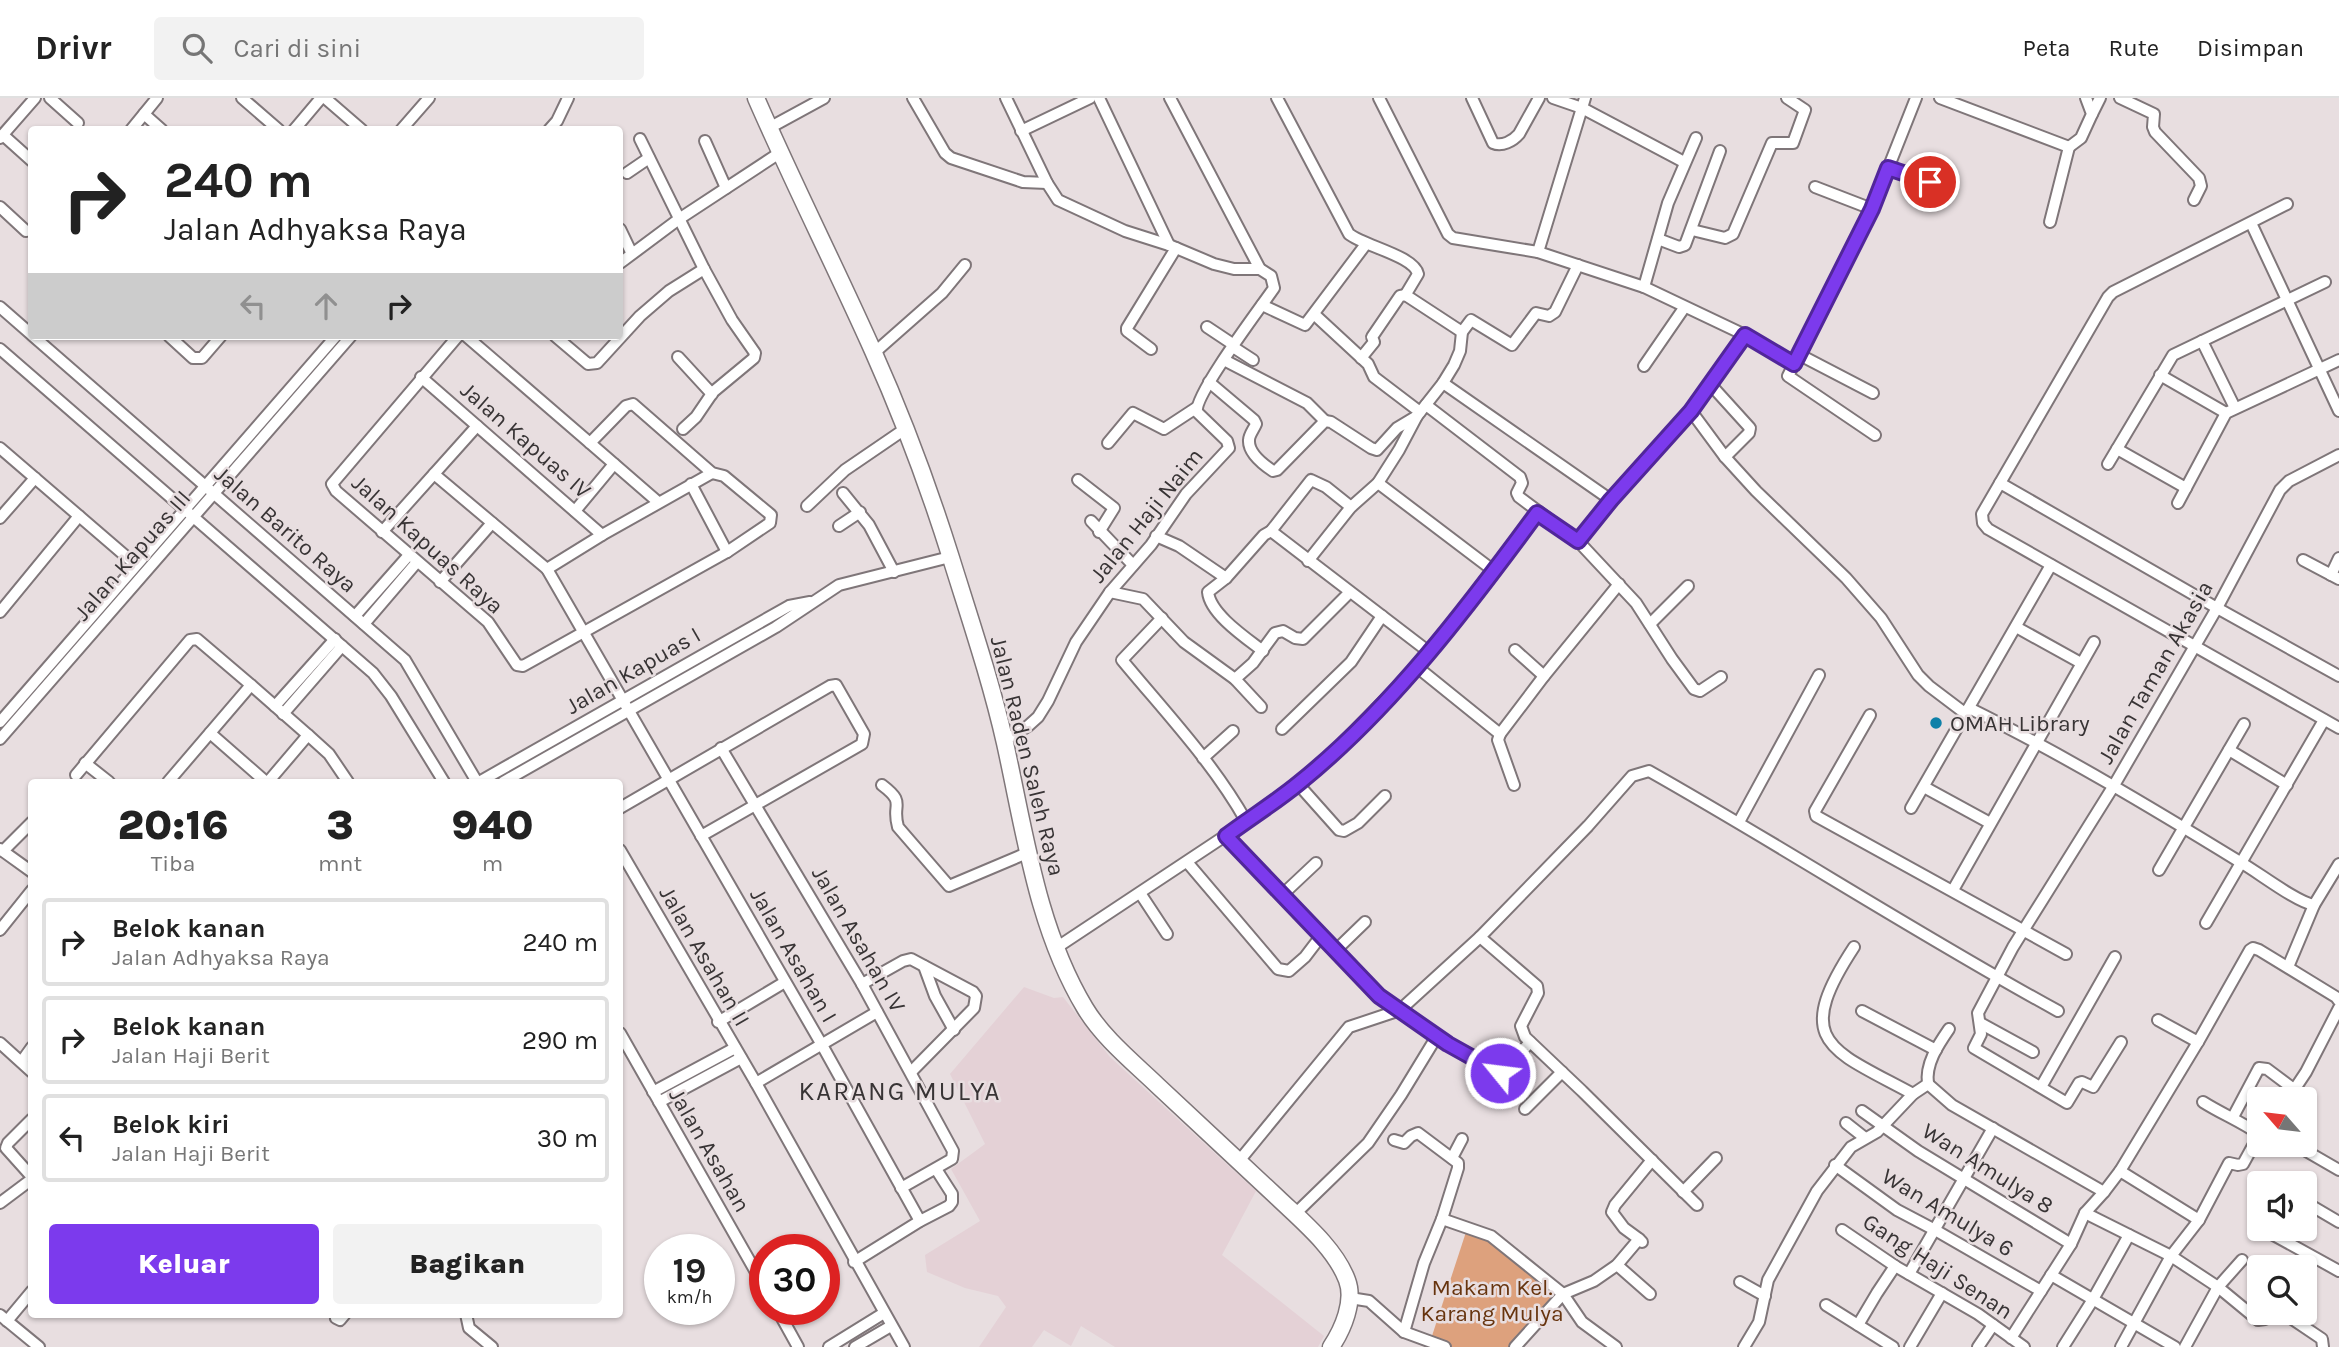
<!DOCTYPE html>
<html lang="id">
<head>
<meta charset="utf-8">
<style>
  body { margin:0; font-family:Karla,sans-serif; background:#f2f2f2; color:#222; height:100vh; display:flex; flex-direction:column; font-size:26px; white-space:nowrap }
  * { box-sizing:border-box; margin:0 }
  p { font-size:23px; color:#767676 }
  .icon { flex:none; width:38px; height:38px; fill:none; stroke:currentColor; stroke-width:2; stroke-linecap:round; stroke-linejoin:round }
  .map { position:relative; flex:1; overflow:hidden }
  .panel { position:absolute; left:28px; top:681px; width:595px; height:539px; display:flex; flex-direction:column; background:#fff; border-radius:7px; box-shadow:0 2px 5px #0004 }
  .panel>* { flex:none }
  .hud { position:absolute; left:28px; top:28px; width:595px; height:214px; border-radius:7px; box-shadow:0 2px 5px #0004; background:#fff; color:#222; overflow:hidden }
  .needle { width:46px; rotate:298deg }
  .controls { position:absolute; left:2247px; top:989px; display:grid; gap:14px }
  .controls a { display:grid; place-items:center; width:70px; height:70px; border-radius:7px; background:#fff; box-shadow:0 2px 5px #0004; font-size:35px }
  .speed { position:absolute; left:644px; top:1136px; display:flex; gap:14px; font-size:35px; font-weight:700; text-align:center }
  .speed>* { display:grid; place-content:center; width:91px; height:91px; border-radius:50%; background:#fff; box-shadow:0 2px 5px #0004; line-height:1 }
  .speed small { font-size:18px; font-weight:400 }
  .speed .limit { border:10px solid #d22; background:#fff; color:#111 }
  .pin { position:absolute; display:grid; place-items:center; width:60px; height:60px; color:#fff; margin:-30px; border:4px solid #fff; border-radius:50%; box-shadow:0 2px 7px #0007 }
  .me { position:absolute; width:77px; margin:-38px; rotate:299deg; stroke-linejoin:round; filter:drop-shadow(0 0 5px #0008) }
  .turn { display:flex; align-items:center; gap:24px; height:147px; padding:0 21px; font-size:32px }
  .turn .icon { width:91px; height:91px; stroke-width:2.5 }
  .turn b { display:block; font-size:49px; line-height:60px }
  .lanes { display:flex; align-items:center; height:66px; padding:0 21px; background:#0003; justify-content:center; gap:35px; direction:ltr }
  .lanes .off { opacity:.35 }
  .eta { display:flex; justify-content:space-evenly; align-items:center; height:119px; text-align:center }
  .eta b { font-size:42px; font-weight:800; line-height:49px }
  .button { display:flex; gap:14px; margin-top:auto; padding:14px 21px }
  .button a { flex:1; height:80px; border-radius:7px; background:#7c3aed; color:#fff; font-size:28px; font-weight:800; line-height:80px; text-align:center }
  .button a+a { background:#f2f2f2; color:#222 }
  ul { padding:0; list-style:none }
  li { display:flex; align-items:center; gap:21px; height:88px; margin:0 14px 10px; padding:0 7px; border:4px solid #e0e0e0; border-radius:7px }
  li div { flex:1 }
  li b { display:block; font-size:26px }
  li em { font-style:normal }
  header { display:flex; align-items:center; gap:42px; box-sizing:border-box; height:98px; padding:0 35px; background:#fff; border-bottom:2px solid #e0e0e0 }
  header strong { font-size:33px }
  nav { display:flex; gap:38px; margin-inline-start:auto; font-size:24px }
  .search { width:490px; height:63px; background:#f2f2f2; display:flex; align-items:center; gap:18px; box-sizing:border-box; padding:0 24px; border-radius:7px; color:#767676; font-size:26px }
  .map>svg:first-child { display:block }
  .built { fill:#e4d1d6 }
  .green { fill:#dda17d }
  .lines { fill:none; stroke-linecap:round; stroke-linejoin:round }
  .street-casing { stroke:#7f7679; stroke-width:14 }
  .secondary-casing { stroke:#7f7679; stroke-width:19 }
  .street { stroke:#fff; stroke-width:10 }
  .secondary { stroke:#fff; stroke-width:16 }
  .route-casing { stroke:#51269a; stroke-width:18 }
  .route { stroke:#7c3aed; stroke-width:12 }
  .poi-dot { fill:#0e80a8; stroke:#e8dee0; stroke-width:2.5 }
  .labels { text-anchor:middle; stroke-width:5; stroke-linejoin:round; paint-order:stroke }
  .street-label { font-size:23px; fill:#383435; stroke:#e8dee0 }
  .poi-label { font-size:23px; fill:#383435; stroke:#e8dee0; text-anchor:start }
  .park-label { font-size:23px; fill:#67340e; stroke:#e8dee0 }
  .quarter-label { font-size:26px; letter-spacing:2px; fill:#383435; stroke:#e8dee0 }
</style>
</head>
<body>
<header>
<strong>Drivr</strong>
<div class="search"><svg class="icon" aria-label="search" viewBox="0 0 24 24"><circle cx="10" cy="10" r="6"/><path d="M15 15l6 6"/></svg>Cari di sini</div>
<nav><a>Peta</a><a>Rute</a><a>Disimpan</a></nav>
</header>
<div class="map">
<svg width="2339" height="1249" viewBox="0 0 2339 1249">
  <rect width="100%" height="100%" fill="#e8dee0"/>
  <!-- built -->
  <path class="built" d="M1024,889l30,11 9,-1 47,60 146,134 -34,64 102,81 -6,11h-203l-34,-21 -10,20 -27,-16 -12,17h-53l27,-40 -8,-11 -33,-8 -38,-16 -2,-17 55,-34 -29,-52 34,-25 -35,-70z"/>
  <!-- green -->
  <path class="green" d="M1466,1134l24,7 70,55 -47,53h-64l-18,-8z"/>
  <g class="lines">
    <!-- street casing -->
    <g class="street-casing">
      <g id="street">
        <path d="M50,0l28,25"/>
        <path d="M242,0l37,32"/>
        <path d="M325,0l37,32"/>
        <path d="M913,0l32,55 6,5 72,24 24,1"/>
        <path d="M1006,0l41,85 11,17 67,31 44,14 45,19 20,5h26"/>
        <path d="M1099,0l70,147"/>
        <path d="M1277,0l72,136c15,12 65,22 69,40l-12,20 1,2 55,36"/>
        <path d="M1379,0l69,136 5,4 85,14 106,35 101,48 49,29"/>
        <path d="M1472,0l21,45c9,4 20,-2 26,-9l20,-36"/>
        <path d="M1553,0l29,10 102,54"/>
        <path d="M1940,0l129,49 12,-9 11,-24 -6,-16"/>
        <path d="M2120,0l34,16 -1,13 2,5 44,46 2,8 -7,14"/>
        <path d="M144,16l18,16"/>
        <path d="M2092,16l8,-16"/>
        <path d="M769,30l55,-30"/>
        <path d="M131,32l26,-32"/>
        <path d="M294,32l27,-32"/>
        <path d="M401,32l28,-32"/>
        <path d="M549,32l8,-9 11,-23"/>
        <path d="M1021,33l69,-33"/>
        <path d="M3,37l29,26"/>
        <path d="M0,40l35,-40"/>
        <path d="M640,41l64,130 28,51 23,33 -1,5 -41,34 -17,25 -13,12"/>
        <path d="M705,43l21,47"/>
        <path d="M1888,70l63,21"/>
        <path d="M627,75l22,-15"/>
        <path d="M1815,89l57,22"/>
        <path d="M2287,106l-174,88 -5,5 -126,217 1,9 5,6 351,199"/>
        <path d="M0,109l26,24"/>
        <path d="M2050,124l19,-75"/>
        <path d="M2251,125l88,188"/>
        <path d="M620,131l11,23"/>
        <path d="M1692,132l33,8 8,-4 39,-91h21l12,-33 -18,-12"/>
        <path d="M1658,141l21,8 6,-2 35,-94"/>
        <path d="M1538,154l47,-154"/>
        <path d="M620,165l59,-44 102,-67"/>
        <path d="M1644,189l24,-84 28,-65"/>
        <path d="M1262,207l43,20 61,-81"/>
        <path d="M0,209l32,28"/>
        <path d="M1315,217l53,49 6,13 46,35"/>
        <path d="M1207,229l27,18"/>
        <path d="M33,238l372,324 72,122"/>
        <path d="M169,238l24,22h9l19,-22"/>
        <path d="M458,238l-126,148 4,7 152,131 29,43 6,1 204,-114 43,-29 1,-8 -47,-39 -12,-3 -79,-69 -7,2 -36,37 -124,-107"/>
        <path d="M555,238l33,28 9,-1 43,-47 29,-25 35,-22"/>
        <path d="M2202,243l33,67"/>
        <path d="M1233,249l20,13"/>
        <path d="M0,251l373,324 18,23 53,86"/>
        <path d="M1151,251l-24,-18v-3l49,-80"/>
        <path d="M874,255l68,-60 23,-28"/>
        <path d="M1800,257l73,38"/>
        <path d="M678,259l34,37"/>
        <path d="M1361,260l13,-16 -2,-5 28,-41 6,-1"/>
        <path d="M1224,262l83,43 18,18"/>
        <path d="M1644,268l40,-58"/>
        <path d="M2160,277l66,38"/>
        <path d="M421,279l181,158"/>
        <path d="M1209,284l45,38 2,4c-2,5 -7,11 -7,16 -1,13 15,25 24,31l4,-1 48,-49 6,1 40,26 6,2 20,-22 20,-12"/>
        <path d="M1443,285l168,117"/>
        <path d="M1711,287l39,43 -1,5 -24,24"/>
        <path d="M1426,307l94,72 2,6 -5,10 2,4 59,44 58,62 36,56 22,30 6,2 21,-14"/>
        <path d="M1691,313l34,46 31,34 90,87 35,40 37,57 11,11 37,28"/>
        <path d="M1875,337l-87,-59 84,-167 44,-111"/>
        <path d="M590,345l68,59"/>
        <path d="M1108,345l25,-30 31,16 32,-21"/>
        <path d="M0,350l136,117"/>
        <path d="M2117,351l69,39"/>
        <path d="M2108,366l65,-109 152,-73"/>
        <path d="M434,376l113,95 275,476 98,176"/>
        <path d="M1078,382l36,28 -15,24"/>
        <path d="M1378,385l116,88"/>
        <path d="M2000,385l217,125 122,68"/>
        <path d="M691,386l36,68"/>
        <path d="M843,395l26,32 25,47"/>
        <path d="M2178,405l48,-90 113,-53"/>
        <path d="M807,408l38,-36 60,-41"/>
        <path d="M575,413l39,-47"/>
        <path d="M0,420l35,-40"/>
        <path d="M1091,423l42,44"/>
        <path d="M839,428l21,-14"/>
        <path d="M1271,433l158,121"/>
        <path d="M382,434l95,-106"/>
        <path d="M1156,438l23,10 47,32"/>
        <path d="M1578,443l33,-41 80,-89 54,-76"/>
        <path d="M2303,462l36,19"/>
        <path d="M1308,463l43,-54 27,-24 21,-33 18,-34 26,-33 11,-18 6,-14 2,-19 9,-12 41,25 24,-32 13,3 6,-4 23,-47"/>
        <path d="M547,471l55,-34 110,-62"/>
        <path d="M2331,477l8,-17"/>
        <path d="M440,484l52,-59"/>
        <path d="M1110,494l33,7 41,43 51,37 26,28"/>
        <path d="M0,514l79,-96"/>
        <path d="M355,518l54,-61"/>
        <path d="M1162,520l-40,42c43,52 90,101 124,161"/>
        <path d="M364,526l53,-62"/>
        <path d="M1650,526l38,-38"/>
        <path d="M2016,529l65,36"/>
        <path d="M1515,552l29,26"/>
        <path d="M1263,553c-17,-13 -53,-37 -55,-59l18,-14 38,-43 7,-4 40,-51 15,7 25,20"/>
        <path d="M1417,569l83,67 44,-58 75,-92"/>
        <path d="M1235,581l18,-16 22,-30 8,-2 12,7 8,1 46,-46"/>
        <path d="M251,587l57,50"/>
        <path d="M275,608l60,-67"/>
        <path d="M1969,610c93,46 183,100 271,154 18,10 56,40 74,43"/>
        <path d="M283,616l59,-68"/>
        <path d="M1870,617l-55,96 1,5 250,138"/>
        <path d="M0,624l336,-386"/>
        <path d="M1282,631l69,-67 31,-46"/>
        <path d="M210,635l56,49"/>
        <path d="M1500,636l-2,6 16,45"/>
        <path d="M0,641l351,-403"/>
        <path d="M1005,642l23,-14 10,-9 10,-16 28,-59 34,-50 41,-47 35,-51 43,-46 -2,-7 -30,-29c-3,-17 64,-105 77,-124l-3,-12 -11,-7 -90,-171"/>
        <path d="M721,650l141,236 91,167 -1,8 -51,29"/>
        <path d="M2229,652l58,35"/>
        <path d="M1203,660l30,-27"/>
        <path d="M85,665l24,19"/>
        <path d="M76,677l114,-135 7,-1 54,46 -83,97"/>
        <path d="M268,684l40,-47 21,19 19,28"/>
        <path d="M479,684l310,-176 21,-4"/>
        <path d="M503,684l273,-155 63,-42 111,-28"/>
        <path d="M1298,686l41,46 5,1 14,-8 27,-27"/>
        <path d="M882,687c25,19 9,18 16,42l51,59 78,-33"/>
        <path d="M1924,689l66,36"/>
        <path d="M620,710l210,-122 6,-1 28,49 -2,10 -161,92"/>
        <path d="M1911,710l140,-243"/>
        <path d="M1739,724l80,-147"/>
        <path d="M1225,738l144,150 10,10 21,14 80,-73 57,49 1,7 -17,33 4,11 57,54 115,114"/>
        <path d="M0,751l32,23"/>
        <path d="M620,752l136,233 148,264"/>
        <path d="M3,753l29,-29"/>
        <path d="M1187,764l91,107 11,2 16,-14 16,-21"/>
        <path d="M2159,772l85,-146"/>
        <path d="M1953,792l141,-248"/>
        <path d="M1140,795l27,41"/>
        <path d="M1282,797l34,-32"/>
        <path d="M2206,825l118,-203"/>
        <path d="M0,832l32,-40"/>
        <path d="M1480,839l108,-111 44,-50 17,-5c138,78 270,164 409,240"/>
        <path d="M1854,849c-63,96 -24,102 59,147"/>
        <path d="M1056,850l169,-112 73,-52 34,-30 85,-87 77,-96 43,-58"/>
        <path d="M1335,853l30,-29"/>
        <path d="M924,868l11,30 19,34"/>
        <path d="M2288,869l26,-62 25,-41"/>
        <path d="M862,886l41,-23 8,-2 62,33 3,4 -2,12 -63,64"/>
        <path d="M1862,913l74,39"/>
        <path d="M2158,922l40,22"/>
        <path d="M718,924l67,-40"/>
        <path d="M1980,925l53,29"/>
        <path d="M620,935l145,255"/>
        <path d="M2121,944l-28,45 -11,-5 -3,1 -12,20 -93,-55 7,-14 -3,-21 35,-66 100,-160 104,-179 63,-118 9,-9 50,-26"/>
        <path d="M0,945l32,29"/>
        <path d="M22,963l10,-14"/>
        <path d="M756,985l121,-71"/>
        <path d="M1928,986l24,21 152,87"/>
        <path d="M1928,986c-3,-20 10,-39 21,-55"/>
        <path d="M2041,989l74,-130"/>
        <path d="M653,994l82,-44"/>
        <path d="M2288,1001l18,-27 33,-64"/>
        <path d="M659,1004l82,-44"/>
        <path d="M2203,1004c19,12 37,19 56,32"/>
        <path d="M1525,1011l37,-37"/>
        <path d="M1862,1013l56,40 153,93"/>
        <path d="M2233,1019l26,-49 8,1 28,21"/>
        <path d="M32,1021l-24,24 -2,5 26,29"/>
        <path d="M1846,1025l19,15"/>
        <path d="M1394,1042l10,3 7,-7 7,-3 40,30v5l-16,51 -18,44 -20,69"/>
        <path d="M2294,1046l45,26"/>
        <path d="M1452,1060l10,-19"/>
        <path d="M1239,1063l110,-134 51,-17 48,34 52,29 6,-3 24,-28"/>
        <path d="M1835,1067l62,45 38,20 106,61"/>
        <path d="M2120,1073l79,49"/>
        <path d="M1683,1094l33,-34"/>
        <path d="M2305,1104l34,20"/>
        <path d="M0,1105l32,-24"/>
        <path d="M2259,1106c-4,8 -8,16 0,24"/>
        <path d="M2085,1115l86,43 47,31 40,33 7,-1 5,-7"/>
        <path d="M1295,1116l73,-71 33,-48 36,-59"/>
        <path d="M1442,1121l49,17 72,58 19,28 34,25"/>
        <path d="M2261,1130l78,43"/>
        <path d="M1842,1132l53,36 83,48 46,33"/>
        <path d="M1639,1141l-15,-11 -12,-16 3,-7 37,-45"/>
        <path d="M854,1164l66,-41 29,-15 3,-4v-8l-16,-25"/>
        <path d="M1617,1167l33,29"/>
        <path d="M1909,1176l84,-146"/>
        <path d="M2051,1177l124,72"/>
        <path d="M1740,1184l25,14"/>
        <path d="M1350,1200l19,3 35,31 41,15"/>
        <path d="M1826,1207l67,42"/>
        <path d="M777,1211l21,38"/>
        <path d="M2282,1214l40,27 1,8"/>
        <path d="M337,1216l-1,4 4,2 5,-6"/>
        <path d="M466,1216l3,14 23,19"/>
        <path d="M0,1217l39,32"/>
        <path d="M7,1223l25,-30"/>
        <path d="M1858,1227l19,-32 18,-27"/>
        <path d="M2011,1240l60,-94 14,-31 19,-21 16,-21 78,-129 52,-92 3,-2 6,2 77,47 3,4"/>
        <path d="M829,1249l55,-34"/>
        <path d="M855,1249l36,-21"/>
        <path d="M1515,1249l48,-53 31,-13 23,-16 22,-26 3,3"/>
        <path d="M1744,1249l15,-25 9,-42 49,-89 34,-44 26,-15 36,-38 15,-10"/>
        <path d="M1910,1249l32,-54"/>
        <path d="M1978,1249l15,-22"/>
        <path d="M2063,1249l29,-46 37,-66"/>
        <path d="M2121,1249l50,-91 28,-36 30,-57 9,2 5,-1 16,-29"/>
        <path d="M2185,1249l33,-60 24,-27"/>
      </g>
    </g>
    <!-- secondary casing -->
    <g class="secondary-casing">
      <path id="secondary" d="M756,0c37,85 79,168 117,253 30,67 56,137 78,207 19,61 40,123 54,185 20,90 32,185 80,265 18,30 48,54 73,78 40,37 80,75 120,112 24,23 57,50 69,82 8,21 -4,49 -16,67"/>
    </g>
    <!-- street -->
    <use href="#street" class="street"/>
    <!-- secondary -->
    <use href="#secondary" class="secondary"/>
  </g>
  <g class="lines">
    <!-- route casing -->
    <g class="route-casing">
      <path id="route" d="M1500,975l-52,-29 -69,-48 -153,-160c24,-18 50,-34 73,-53 92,-74 169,-176 238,-270l41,28 33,-41 80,-89 54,-76 49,29 78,-155 16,-41 42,14"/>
    </g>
    <!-- route -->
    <use href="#route" class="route"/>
  </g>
  <!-- markers -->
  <circle class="poi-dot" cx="1936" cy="625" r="7"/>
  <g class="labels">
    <!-- street labels -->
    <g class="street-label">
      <text transform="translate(526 342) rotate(41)" y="8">Jalan Kapuas IV</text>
      <text transform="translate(1146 417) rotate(-51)" y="8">Jalan Haji Naim</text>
      <text transform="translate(286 431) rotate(41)" y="8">Jalan Barito Raya</text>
      <text transform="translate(428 446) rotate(42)" y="8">Jalan Kapuas Raya</text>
      <text transform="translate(132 457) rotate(-49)" y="8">Jalan Kapuas III</text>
      <text transform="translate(633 572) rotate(-30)" y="8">Jalan Kapuas I</text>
      <text transform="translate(2155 574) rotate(-60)" y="8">Jalan Taman Akasia</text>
      <text transform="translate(1028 658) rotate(76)" y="8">Jalan Raden Saleh Raya</text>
      <text transform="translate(859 841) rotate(60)" y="8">Jalan Asahan IV</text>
      <text transform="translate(794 857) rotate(60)" y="8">Jalan Asahan I</text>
      <text transform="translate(705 858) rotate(60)" y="8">Jalan Asahan II</text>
      <text transform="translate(710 1052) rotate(60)" y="8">Jalan Asahan</text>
      <text transform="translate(1988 1070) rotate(32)" y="8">Wan Amulya 8</text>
      <text transform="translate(1948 1114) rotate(31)" y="8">Wan Amulya 6</text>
      <text transform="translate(1938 1168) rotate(33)" y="8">Gang Haji Senan</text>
    </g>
    <!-- poi labels -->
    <g class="poi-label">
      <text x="1950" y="633">OMAH Library</text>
    </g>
    <!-- park labels -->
    <g class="park-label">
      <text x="1492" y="1197">Makam Kel.<tspan x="1492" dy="26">Karang Mulya</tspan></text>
    </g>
    <!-- quarter labels -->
    <g class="quarter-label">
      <text x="900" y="1002">KARANG MULYA</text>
    </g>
  </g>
</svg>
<div class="controls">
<a><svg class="needle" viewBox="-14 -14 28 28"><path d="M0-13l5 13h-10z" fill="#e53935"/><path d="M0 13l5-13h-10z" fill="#767676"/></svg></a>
<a><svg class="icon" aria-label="sound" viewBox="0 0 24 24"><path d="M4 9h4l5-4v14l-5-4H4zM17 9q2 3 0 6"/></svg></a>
<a><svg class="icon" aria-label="search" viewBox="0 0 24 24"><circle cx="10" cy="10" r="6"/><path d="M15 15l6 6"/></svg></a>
</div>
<div class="speed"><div>19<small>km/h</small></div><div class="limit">30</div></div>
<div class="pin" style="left:1930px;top:84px;background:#d93025"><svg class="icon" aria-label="arrive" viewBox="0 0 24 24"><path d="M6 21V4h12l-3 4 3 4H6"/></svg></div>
<svg class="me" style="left:1500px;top:975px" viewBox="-20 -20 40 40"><circle r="17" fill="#7c3aed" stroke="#fff" stroke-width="3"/><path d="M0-11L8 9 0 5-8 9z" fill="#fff"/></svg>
<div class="hud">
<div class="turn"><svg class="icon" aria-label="right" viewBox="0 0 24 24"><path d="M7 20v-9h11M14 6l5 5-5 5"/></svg><div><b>240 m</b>Jalan Adhyaksa Raya</div></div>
<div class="lanes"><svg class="icon off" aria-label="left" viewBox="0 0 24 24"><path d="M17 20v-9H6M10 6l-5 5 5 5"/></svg><svg class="icon off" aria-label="ahead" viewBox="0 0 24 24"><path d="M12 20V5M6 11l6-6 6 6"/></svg><svg class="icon" aria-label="right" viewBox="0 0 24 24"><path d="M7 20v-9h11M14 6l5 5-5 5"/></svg></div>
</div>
<section class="panel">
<div class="eta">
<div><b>20:16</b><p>Tiba</p></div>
<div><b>3</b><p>mnt</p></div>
<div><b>940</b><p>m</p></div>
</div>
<ul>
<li><svg class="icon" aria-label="right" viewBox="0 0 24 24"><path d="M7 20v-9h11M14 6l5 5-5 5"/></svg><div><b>Belok kanan</b><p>Jalan Adhyaksa Raya</p></div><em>240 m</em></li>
<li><svg class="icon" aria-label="right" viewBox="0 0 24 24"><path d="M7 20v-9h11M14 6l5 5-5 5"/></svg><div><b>Belok kanan</b><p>Jalan Haji Berit</p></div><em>290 m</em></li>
<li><svg class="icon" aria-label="left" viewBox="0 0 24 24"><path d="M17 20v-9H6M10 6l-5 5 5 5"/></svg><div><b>Belok kiri</b><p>Jalan Haji Berit</p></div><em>30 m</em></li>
</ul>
<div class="button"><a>Keluar</a><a>Bagikan</a></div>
</section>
</div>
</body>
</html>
